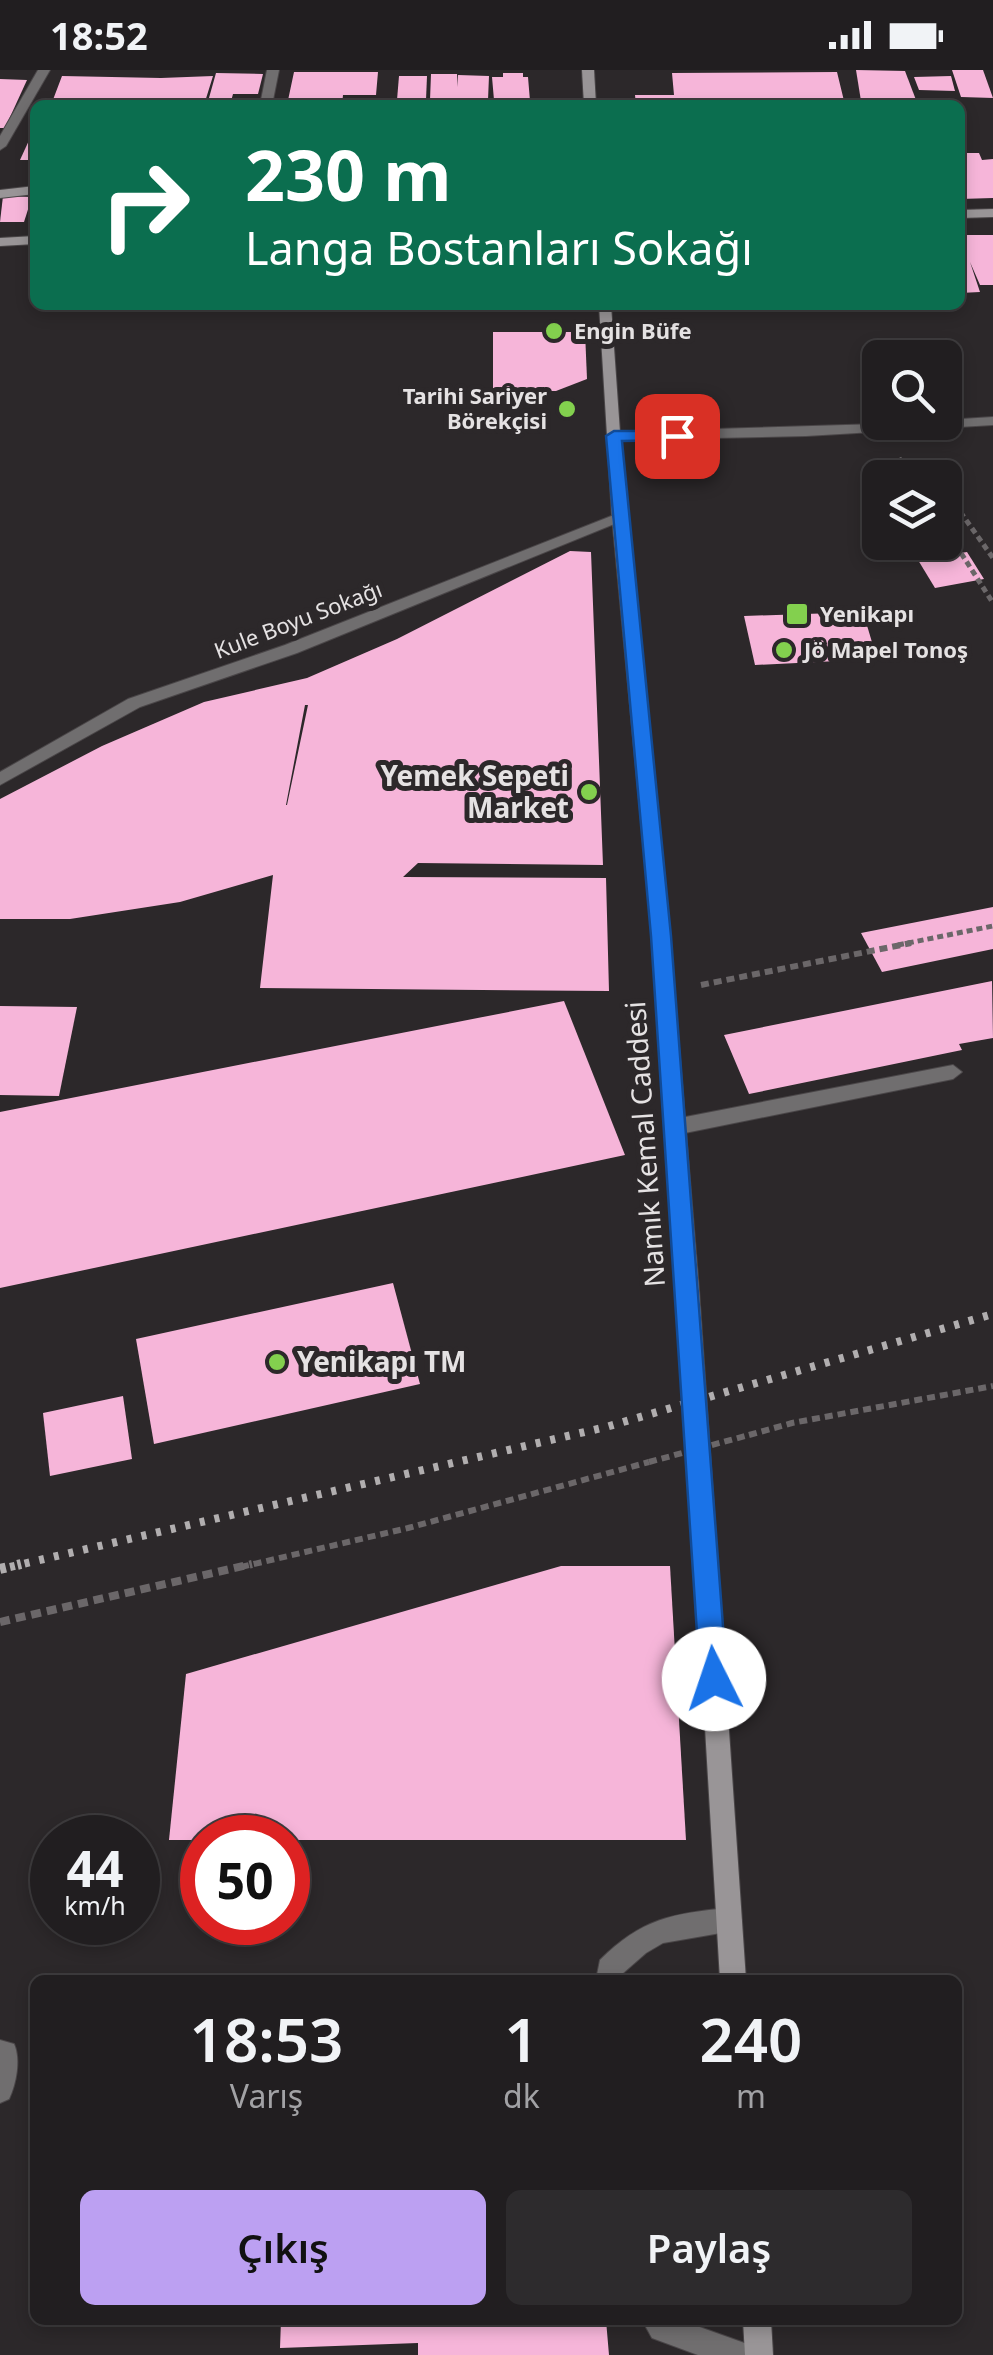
<!DOCTYPE html>
<html lang="tr">
<head>
<meta charset="utf-8">
<style>
  body { margin:0; font-family:"Noto Sans",sans-serif; background:#2d2b2d; color:#f1f3f6; height:100vh; display:flex; flex-direction:column; font-size:38px; white-space:nowrap }
  * { box-sizing:border-box; margin:0 }
  p { font-size:32px; color:#a2a2a5 }
  .icon { flex:none; width:55px; height:55px; fill:none; stroke:currentColor; stroke-width:2; stroke-linecap:round; stroke-linejoin:round }
  .map { position:relative; flex:1; overflow:hidden }
  .side { position:absolute; left:30px; top:1905px; width:932px; height:350px; display:flex; flex-direction:column; background:#211e20; border-radius:15px; box-shadow:0 5px 15px #0003,0 0 0 2px #3e3c3e }
  .side>* { flex:none }
  .top-card { position:absolute; left:30px; top:30px; width:935px; height:210px; border-radius:15px; box-shadow:0 5px 15px #0003,0 0 0 2px #3e3c3e; background:#0b6e4f; color:#fff; overflow:hidden }
  .tools { position:absolute; left:862px; top:270px; display:grid; gap:20px }
  .tools a { display:grid; place-items:center; width:100px; height:100px; border-radius:15px; background:#211e20; box-shadow:0 5px 15px #0003,0 0 0 2px #3e3c3e; font-size:50px }
  .speed { position:absolute; left:30px; top:1745px; display:flex; gap:20px; font-size:50px; font-weight:700; text-align:center }
  .speed>* { display:grid; place-content:center; width:130px; height:130px; border-radius:50%; background:#211e20; box-shadow:0 5px 15px #0003,0 0 0 2px #3e3c3e; line-height:1 }
  .speed small { font-size:25px; font-weight:400 }
  .speed .limit { border:15px solid #d22; background:#fff; color:#111 }
  .pin { position:absolute; display:grid; place-items:center; width:85px; height:85px; color:#fff; margin:-42px; border-radius:20px; box-shadow:0 5px 15px #0006 }
  .me { position:absolute; width:110px; margin:-55px; rotate:356deg; stroke-linejoin:round; filter:drop-shadow(0 0 8px #0008) }
  .turn { display:flex; align-items:center; gap:35px; height:210px; padding:0 50px; font-size:45px }
  .turn .icon { width:130px; height:130px; stroke-width:2.5 }
  .turn b { display:block; font-size:70px; line-height:85px }
  .eta { display:flex; justify-content:space-evenly; align-items:center; height:170px; text-align:center }
  .eta b { font-size:60px; font-weight:600; line-height:70px }
  .action { display:flex; gap:20px; margin-top:auto; padding:20px 50px }
  .action a { flex:1; height:115px; border-radius:15px; background:#bca0f2; color:#111; font-size:40px; font-weight:600; line-height:115px; text-align:center }
  .action a+a { background:#2d2b2d; color:#f1f3f6 }
  .status { display:flex; justify-content:space-between; align-items:center; height:70px; padding:0 50px; background:#211e20; direction:ltr }
  .status svg { height:28px; fill:currentColor }
  .map>svg:first-child { display:block }
  .building { fill:#f6b5d9; fill-rule:evenodd }
  .lines { fill:none; stroke-linecap:round; stroke-linejoin:round }
  .lane-casing { stroke:#4a4648; stroke-width:2 }
  .street-casing { stroke:#4a4648; stroke-width:2 }
  .secondary-casing { stroke:#4a4648; stroke-width:2 }
  .path-far2 { stroke:#6b6769; stroke-width:5; stroke-dasharray:6 4; stroke-linecap:butt }
  .path-far1 { stroke:#6b6769; stroke-width:6; stroke-dasharray:8 5; stroke-linecap:butt }
  .path { stroke:#6b6769; stroke-width:8; stroke-dasharray:10 6; stroke-linecap:butt }
  .lane { fill:#706e6f; fill-rule:evenodd }
  .street { fill:#706e6f; fill-rule:evenodd }
  .secondary { fill:#999597; fill-rule:evenodd }
  .rail-far1 { stroke:#b1aeaf; stroke-width:8; stroke-dasharray:5 10; stroke-linecap:butt }
  .rail { stroke:#b1aeaf; stroke-width:10; stroke-dasharray:6 12; stroke-linecap:butt }
  .path-bridge { stroke:#6b6769; stroke-width:6; stroke-dasharray:8 5; stroke-linecap:butt }
  .route { fill:#1a73e8; stroke:#114b97; stroke-width:2.5 }
  .poi-dot { fill:#83d04e; stroke:#2c282a; stroke-width:4 }
  .labels { text-anchor:middle; stroke-width:10; stroke-linejoin:round; paint-order:stroke }
  .far-poi-label { font-size:22px; font-weight:bold; fill:#e5e2e3; stroke:#2c282a; text-anchor:start }
  .far-street-label { font-size:22px; fill:#e5e2e3; stroke:#2c282a }
  .poi-label { font-size:28px; font-weight:bold; fill:#e5e2e3; stroke:#2c282a; text-anchor:end }
  .street-label { font-size:28px; fill:#e5e2e3; stroke:#2c282a }
</style>
</head>
<body>
<div class="status"><b>18:52</b><svg viewBox="0 0 49 12"><path d="M0 12V9h3v3zM5 12V6h3v6zM10 12V3h3v9zM15 12V0h3v12zM26 1h20v11H26zM47 4h2v5h-2z"/></svg></div>
<div class="map">
<svg width="993" height="2285" viewBox="0 0 993 2285">
  <rect width="100%" height="100%" fill="#2c282a"/>
  <!-- building -->
  <g class="building">
    <path d="M856,0l49,1 11,29 -5,5h-44l-6,-4z"/>
    <path d="M952,0h31l10,28 -32,-1z"/>
    <path d="M294,2h84l-2,23h-33l-1,10h-55z"/>
    <path d="M837,2l8,33h-209l-1,-10h39l-2,-22z"/>
    <path d="M216,3l47,1 -5,20h-25l-3,11h-23z"/>
    <path d="M503,3h20v4h5l2,24 -36,-1 -2,-23h11z"/>
    <path d="M431,4h26l1,13v-12l31,1 -1,24h-58z"/>
    <path d="M62,6l99,2 52,-2 -9,29h-153z"/>
    <path d="M399,6h28l-1,24h-29z"/>
    <path d="M951,6l4,15 -36,-1 -5,-13z"/>
    <path d="M0,9l27,1 -22,48h-5z"/>
    <path d="M31,66h4v24h-15z"/>
    <path d="M960,83h19l3,7 11,-1v39l-33,1z"/>
    <path d="M3,126l29,1 -8,25h-24z"/>
    <path d="M960,165h33v50h-13l-10,-23 10,30 -20,1z"/>
    <rect x="506" y="235" width="82" height="6"/>
    <path d="M493,262h92l2,47 -31,12h-63z"/>
    <path d="M570,481l21,1 12,313 -185,-2 -15,14 203,1 3,113 -349,-3 13,-113 -93,27 -110,17h-70v-120l102,-53 102,-44 103,-24 90,-39zM305,635h3l-21,100h-1z"/>
    <path d="M967,482l17,27 -49,9 -17,-28z"/>
    <path d="M863,542l14,47 -122,6 -11,-49z"/>
    <path d="M993,837v42l-111,23 -21,-39z"/>
    <path d="M992,911l1,57 -34,6 3,6 -213,44 -25,-59z"/>
    <path d="M564,931l61,154 -625,133v-176z"/>
    <path d="M0,936l77,1 -18,89 -59,-1z"/>
    <path d="M393,1213l27,101 -266,60 -18,-105z"/>
    <path d="M123,1326l9,63 -82,17 -7,-63z"/>
    <path d="M561,1496h109l16,274h-517l17,-166z"/>
    <path d="M281,2250h325l3,35h-191v-12l-138,5z"/>
  </g>
  <g class="lines">
    <!-- lane casing -->
    <g class="lane-casing">
      <g id="lane">
        <path d="M953,995l9,7 -9,7 -278,56 -10,-8 10,-8z"/>
        <path d="M729,1838l9,4 4,9 -4,9 -75,13 -17,10 -24,21v6h-26l4,-20c41,-41 73,-47 129,-52z"/>
        <path d="M0,1970l14,4c7,16 2,40 -5,55l-9,4z"/>
        <path d="M642,2250h38l70,25 4,10h-56l-46,-17z"/>
      </g>
    </g>
    <!-- street casing -->
    <g class="street-casing">
      <g id="street">
        <path d="M38,0h12l-44,76 -6,4v-14z"/>
        <path d="M267,0h12l-7,35h-12z"/>
        <path d="M993,347v8l-187,11 -192,4 -7,-4 7,-4 331,-10v-2z"/>
        <path d="M619,443l5,1v6l-327,133 -157,54 -140,78v-13l128,-73 157,-54z"/>
      </g>
    </g>
    <!-- secondary casing -->
    <g class="secondary-casing">
      <g id="secondary">
        <path d="M582,0h12l2,35h-12z"/>
        <path d="M35,116v8l-35,4v-8z"/>
        <path d="M993,139v8l-33,1v-8z"/>
        <path d="M35,166v8l-35,2v-8z"/>
        <path d="M599,235h12l15,212 44,420 29,353 47,690h-26l-41,-690 -27,-353 -40,-420z"/>
        <path d="M743,2250h28l2,35h-28z"/>
      </g>
    </g>
    <!-- path-far2 -->
    <g class="path-far2">
      <path d="M899,388l13,20"/>
      <path d="M945,434l9,-1 39,55"/>
      <path d="M945,458l48,75"/>
      <path d="M898,875l95,-19"/>
    </g>
    <!-- path-far1 -->
    <g class="path-far1">
      <path d="M701,915l210,-42"/>
      <path d="M749,1365l43,-12 201,-37"/>
      <path d="M241,1497l167,-39 241,-66"/>
    </g>
    <!-- path -->
    <path class="path" d="M0,1552l252,-58"/>
    <!-- lane -->
    <use href="#lane" class="lane"/>
    <!-- street -->
    <use href="#street" class="street"/>
    <!-- secondary -->
    <use href="#secondary" class="secondary"/>
    <!-- rail-far1 -->
    <path class="rail-far1" d="M10,1497l596,-140 387,-113"/>
    <!-- rail -->
    <path class="rail" d="M0,1499l21,-5"/>
    <!-- path-bridge -->
    <path class="path-bridge" d="M649,1392l100,-27"/>
  </g>
  <!-- route -->
  <path class="route" d="M614,361h63l8,5 -8,4 -55,1 49,495 56,743 -4,9 -9,4 -10,-4 -4,-9 -49,-743 -45,-500z"/>
  <!-- markers -->
  <g class="poi-dot">
    <circle cx="554" cy="261" r="10"/>
    <circle cx="567" cy="339" r="10"/>
    <rect x="785" y="532" width="24" height="24" rx="5"/>
    <circle cx="784" cy="580" r="10"/>
    <circle cx="589" cy="722" r="10"/>
    <circle cx="277" cy="1292" r="10"/>
  </g>
  <g class="labels">
    <!-- far-poi labels -->
    <g class="far-poi-label">
      <text x="574" y="269">Engin Büfe</text>
      <text x="547" y="334" text-anchor="end">Tarihi Sariyer<tspan x="547" dy="25">Börekçisi</tspan></text>
      <text x="820" y="552">Yenikapı</text>
      <text x="804" y="588">Jö Mapel Tonoş</text>
    </g>
    <!-- far-street labels -->
    <g class="far-street-label">
      <text transform="translate(298 550) rotate(-21)" y="8">Kule Boyu Sokağı</text>
    </g>
    <!-- poi labels -->
    <g class="poi-label">
      <text x="569" y="716">Yemek Sepeti<tspan x="569" dy="32">Market</tspan></text>
      <text x="297" y="1302" text-anchor="start">Yenikapı TM</text>
    </g>
    <!-- street labels -->
    <g class="street-label">
      <text transform="translate(645 1074) rotate(-94)" y="10">Namık Kemal Caddesi</text>
    </g>
  </g>
</svg>
<div class="tools">
<a><svg class="icon" aria-label="search" viewBox="0 0 24 24"><circle cx="10" cy="10" r="6"/><path d="M15 15l6 6"/></svg></a>
<a><svg class="icon" aria-label="layers" viewBox="0 0 24 24"><path d="M12 4l9 5-9 5-9-5zM3 14l9 5 9-5"/></svg></a>
</div>
<div class="speed"><div>44<small>km/h</small></div><div class="limit">50</div></div>
<div class="pin" style="left:677px;top:366px;background:#d93025"><svg class="icon" aria-label="arrive" viewBox="0 0 24 24"><path d="M6 21V4h12l-3 4 3 4H6"/></svg></div>
<svg class="me" style="left:714px;top:1609px" viewBox="-20 -20 40 40"><circle r="19" fill="#fff"/><path d="M0-13L10 11 0 6-10 11z" fill="#1a73e8"/></svg>
<div class="top-card">
<div class="turn"><svg class="icon" aria-label="right" viewBox="0 0 24 24"><path d="M7 20v-9h11M14 6l5 5-5 5"/></svg><div><b>230 m</b>Langa Bostanları Sokağı</div></div>
</div>
<section class="side">
<div class="eta">
<div><b>18:53</b><p>Varış</p></div>
<div><b>1</b><p>dk</p></div>
<div><b>240</b><p>m</p></div>
</div>
<div class="action"><a>Çıkış</a><a>Paylaş</a></div>
</section>
</div>
</body>
</html>
